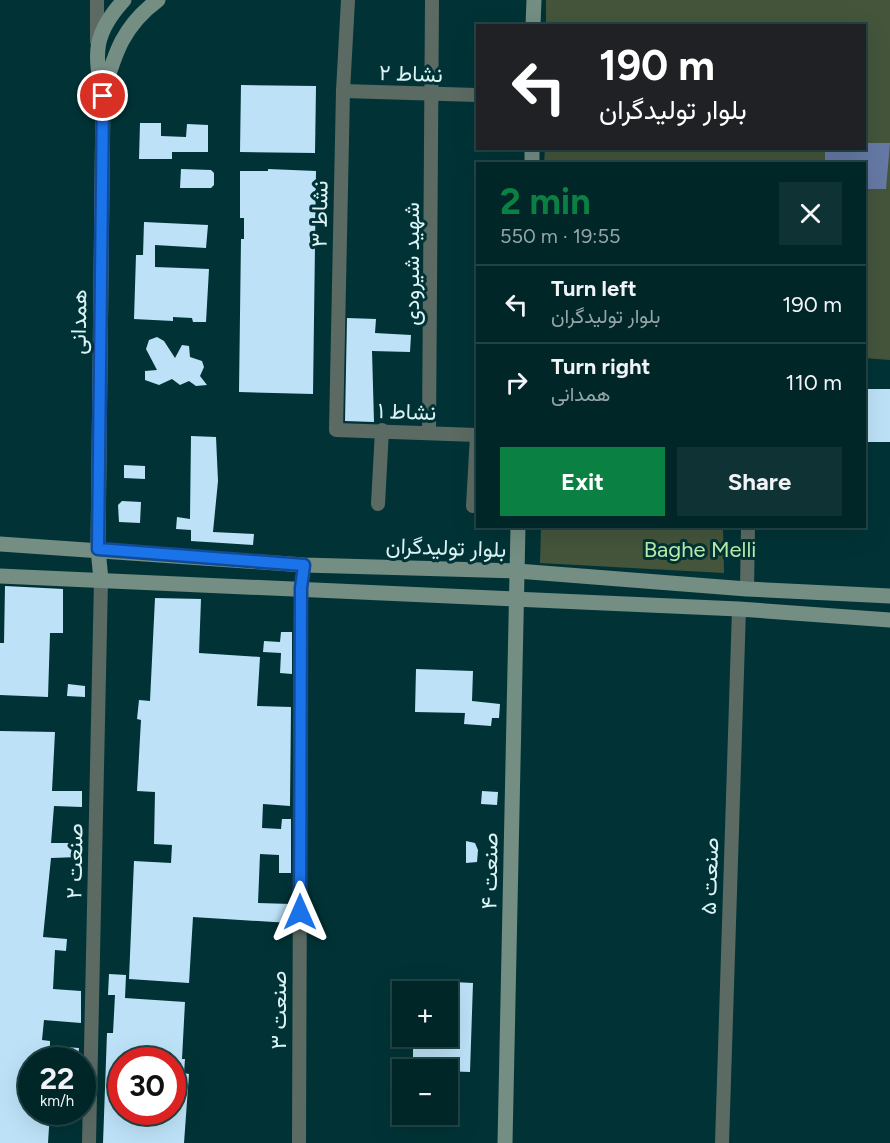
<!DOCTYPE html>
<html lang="en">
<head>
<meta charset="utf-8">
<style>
  body { margin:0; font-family:Figtree,Vazirmatn,sans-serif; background:#0f3234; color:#f1f3f6; height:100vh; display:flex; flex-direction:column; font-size:22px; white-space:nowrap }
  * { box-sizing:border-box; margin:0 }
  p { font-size:20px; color:#96a5a8 }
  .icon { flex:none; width:33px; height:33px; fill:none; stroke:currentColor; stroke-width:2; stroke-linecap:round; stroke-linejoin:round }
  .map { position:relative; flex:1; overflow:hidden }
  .drawer { position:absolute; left:476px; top:162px; width:390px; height:366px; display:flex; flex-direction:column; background:#012628; border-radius:0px; box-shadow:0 6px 24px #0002,0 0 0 2px #234345 }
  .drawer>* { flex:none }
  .guide { position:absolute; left:476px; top:24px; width:390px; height:126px; border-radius:0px; box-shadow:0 6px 24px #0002,0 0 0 2px #234345; background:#202124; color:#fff; overflow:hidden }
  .buttons { position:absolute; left:392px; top:981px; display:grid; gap:12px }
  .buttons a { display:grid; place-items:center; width:66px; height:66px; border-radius:0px; background:#012628; box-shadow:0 6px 24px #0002,0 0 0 2px #234345; font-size:30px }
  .speed { position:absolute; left:18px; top:1047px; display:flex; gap:12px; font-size:30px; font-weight:700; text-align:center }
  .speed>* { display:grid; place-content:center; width:78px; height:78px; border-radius:50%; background:#012628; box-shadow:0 6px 24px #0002,0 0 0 2px #234345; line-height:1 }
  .speed small { font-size:15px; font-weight:400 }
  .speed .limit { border:9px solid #d22; background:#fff; color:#111 }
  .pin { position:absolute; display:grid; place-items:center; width:51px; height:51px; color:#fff; margin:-26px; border:3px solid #fff; border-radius:50%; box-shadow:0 2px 6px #0007 }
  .me { position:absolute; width:66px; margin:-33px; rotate:0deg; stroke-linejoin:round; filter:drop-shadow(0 0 4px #0008) }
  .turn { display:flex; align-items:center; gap:21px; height:126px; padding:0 24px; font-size:27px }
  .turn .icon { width:78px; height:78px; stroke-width:2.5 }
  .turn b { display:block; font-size:42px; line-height:51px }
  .round { display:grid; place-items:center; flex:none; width:63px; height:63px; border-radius:0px; background:#0f3234 }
  .overview { display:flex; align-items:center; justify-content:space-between; height:102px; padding:0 24px }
  h1 { font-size:36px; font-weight:700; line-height:45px; color:#0b8043 }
  .cta { display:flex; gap:12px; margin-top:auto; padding:12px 24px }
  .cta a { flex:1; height:69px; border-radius:0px; background:#0b8043; color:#fff; font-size:24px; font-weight:700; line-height:69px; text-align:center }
  .cta a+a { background:#0f3234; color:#f1f3f6 }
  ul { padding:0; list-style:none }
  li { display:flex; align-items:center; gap:18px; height:78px; padding:0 24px; border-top:2px solid #234345 }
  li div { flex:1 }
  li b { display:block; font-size:22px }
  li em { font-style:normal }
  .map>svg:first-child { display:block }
  .green { fill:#44553c }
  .water { fill:#6579a4 }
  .building { fill:#bde2f8; fill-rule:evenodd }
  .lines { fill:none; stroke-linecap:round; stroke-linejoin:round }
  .street { stroke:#5b6b64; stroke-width:14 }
  .secondary { stroke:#748e84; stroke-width:15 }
  .route-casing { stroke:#114b97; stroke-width:15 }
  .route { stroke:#1a73e8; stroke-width:10 }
  .labels { text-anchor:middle; stroke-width:6; stroke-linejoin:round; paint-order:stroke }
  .street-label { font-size:22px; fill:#dcf3f5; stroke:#013336 }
  .park-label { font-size:22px; fill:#bdeba9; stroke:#013336 }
</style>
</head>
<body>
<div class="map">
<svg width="890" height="1143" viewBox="0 0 890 1143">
  <rect width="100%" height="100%" fill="#013336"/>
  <!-- green -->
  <g class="green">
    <path d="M546,0h344v360l-26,-2v-194h-320l1,-16h319v-122l-318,-1z"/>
    <path d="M541,527h182l1,46 -184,-10z"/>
  </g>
  <!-- water -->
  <path class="water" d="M864,143h26l-4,46h-22v-25l-39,-1v-14l39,-1z"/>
  <!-- building -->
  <g class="building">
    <path d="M241,85l75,1 -1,67 -75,-1z"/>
    <path d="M140,123h21v13l25,1 1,-13 21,1v27h-36v7h-33z"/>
    <path d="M181,169l30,1 3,3v12l-3,3h-31z"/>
    <path d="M268,169l48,2 -3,223 -74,-2 2,-153h3v-21h-4v-47h28z"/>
    <path d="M144,222l64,3 -2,23 -51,-3v22l54,2 -3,53h-13l-1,-4 -19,-1v4l-39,-2 2,-64h7z"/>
    <path d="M347,318l29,1 -1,14 36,2 -1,17 -38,-1 2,71 -29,-1z"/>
    <path d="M157,337l7,4 11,17 7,-13 7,1 1,11 12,4 2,6 -4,9 7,9 -11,1 -7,-5 -9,4 -8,-6 -13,6 -14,-5v-9l12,-1 -11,-21 3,-9z"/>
    <rect x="864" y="389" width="26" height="53"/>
    <path d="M191,436l25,1 2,44 -5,51 41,2 -1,11 -62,-4v-11l-15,-1 1,-12 13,2z"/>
    <path d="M124,465l21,1v13l-21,-1z"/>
    <path d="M122,501l19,1 -1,21 -21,-1 -1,-17z"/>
    <path d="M5,586l58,3v44h-13l-2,64 -48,-2v-52h4z"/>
    <path d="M155,598l46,1 -2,54 61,4 -3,49 34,1 -1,99 -27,-2 -1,24 19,1 1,-10h9v54h-12v-18l-19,-1 -2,49 33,1 -1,19 -97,-6 -4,66 -60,-4 5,-118 37,2 1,-18 -18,-1 1,-52 -18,-1 4,-71 -4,-1 2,-19 11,1z"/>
    <path d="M281,632h11v42l-12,-1 1,-20 -18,-1 1,-11 16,1z"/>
    <path d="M416,669l57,2 -1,30 28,3 -1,14h-7l-1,8 -27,-2 1,-11 -50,-1z"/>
    <path d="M68,684l17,2v11l-18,-1z"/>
    <path d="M0,731l55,1 -3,59h30v16l-28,-1 -3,37h29l-1,14 -28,1 -8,79 24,2 -1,12 -11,-1 -2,39 28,2v32l-37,-3 -2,20 8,1v5l29,2 -1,12h-46v52h18l-2,31h-48z"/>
    <path d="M482,791l16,1 -1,13 -16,-1z"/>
    <path d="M466,841l9,2 3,7 -1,12 -11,1z"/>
    <path d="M109,974l17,1 -1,23 60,4 -3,57h3l-1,14 5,1 -5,69h-81l4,-110h6l2,-38h-7zM121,1060h51v52h-53z"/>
    <path d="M415,980l58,3 -3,89 -57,-2v-34h34v-44h-33z"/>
  </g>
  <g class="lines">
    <!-- street -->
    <g class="street">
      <path d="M97,0v41"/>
      <path d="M348,0l-5,91 -7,339 141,5"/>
      <path d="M343,91l134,4"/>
      <path d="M429,432l3,-432"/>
      <path d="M378,504l4,-74"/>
      <path d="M473,506l4,-71"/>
      <path d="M747,589l1,-63"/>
      <path d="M89,1143l12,-563"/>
      <path d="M299,1143l2,-555"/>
      <path d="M722,1143l17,-534"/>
    </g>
    <!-- secondary -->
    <g class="secondary">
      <path d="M533,26l1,-26"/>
      <path d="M103,93c12,-40 20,-67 55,-93"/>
      <path d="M532,164v-16"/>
      <path d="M0,544l304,21 213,6 230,18 143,7"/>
      <path d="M0,576l739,33 151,11"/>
      <path d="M101,580l-3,-31 5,-453c-9,-43 -10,-62 21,-96"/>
      <path d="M505,1143l13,-617"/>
    </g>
  </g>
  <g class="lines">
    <!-- route casing -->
    <g class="route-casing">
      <path id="route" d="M103,96l-5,453 206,16 -3,23 -1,324"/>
    </g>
    <!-- route -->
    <use href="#route" class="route"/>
  </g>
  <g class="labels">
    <!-- street labels -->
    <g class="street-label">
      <text transform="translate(411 73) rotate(2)" y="8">نشاط ۲</text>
      <text transform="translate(319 214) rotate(-89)" y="8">نشاط ۳</text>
      <text transform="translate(411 264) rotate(-90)" y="8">شهید شیرودی</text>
      <text transform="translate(78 322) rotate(-89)" y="8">همدانی</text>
      <text transform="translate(407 411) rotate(2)" y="8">نشاط ۱</text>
      <text transform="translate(446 547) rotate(2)" y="8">بلوار تولیدگران</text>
      <text transform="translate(74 861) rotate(-89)" y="8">صنعت ۲</text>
      <text transform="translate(489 871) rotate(-89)" y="8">صنعت ۴</text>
      <text transform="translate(709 876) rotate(-88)" y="8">صنعت ۵</text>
      <text transform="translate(278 1010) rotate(-90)" y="8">صنعت ۳</text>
    </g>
    <!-- park labels -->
    <g class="park-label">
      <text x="700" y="557">Baghe Melli</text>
    </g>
  </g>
</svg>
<div class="buttons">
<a>+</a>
<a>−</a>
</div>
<div class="speed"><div>22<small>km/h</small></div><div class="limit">30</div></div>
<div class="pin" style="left:103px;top:96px;background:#d93025"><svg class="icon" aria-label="arrive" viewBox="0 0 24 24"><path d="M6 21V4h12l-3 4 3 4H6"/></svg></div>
<svg class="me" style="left:300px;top:912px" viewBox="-20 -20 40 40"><path d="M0-17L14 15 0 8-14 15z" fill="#1a73e8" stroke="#fff" stroke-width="4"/></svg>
<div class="guide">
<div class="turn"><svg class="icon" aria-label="left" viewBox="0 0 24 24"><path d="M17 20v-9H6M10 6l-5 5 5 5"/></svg><div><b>190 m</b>بلوار تولیدگران</div></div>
</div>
<section class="drawer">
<div class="overview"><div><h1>2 min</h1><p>550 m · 19:55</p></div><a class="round"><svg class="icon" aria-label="close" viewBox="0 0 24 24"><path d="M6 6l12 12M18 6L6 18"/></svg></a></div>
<ul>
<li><svg class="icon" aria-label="left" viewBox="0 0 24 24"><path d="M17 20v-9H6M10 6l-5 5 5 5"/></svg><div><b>Turn left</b><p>بلوار تولیدگران</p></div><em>190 m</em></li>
<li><svg class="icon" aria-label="right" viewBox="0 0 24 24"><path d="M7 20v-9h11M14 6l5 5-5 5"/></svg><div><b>Turn right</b><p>همدانی</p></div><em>110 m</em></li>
</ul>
<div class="cta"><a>Exit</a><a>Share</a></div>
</section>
</div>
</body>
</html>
